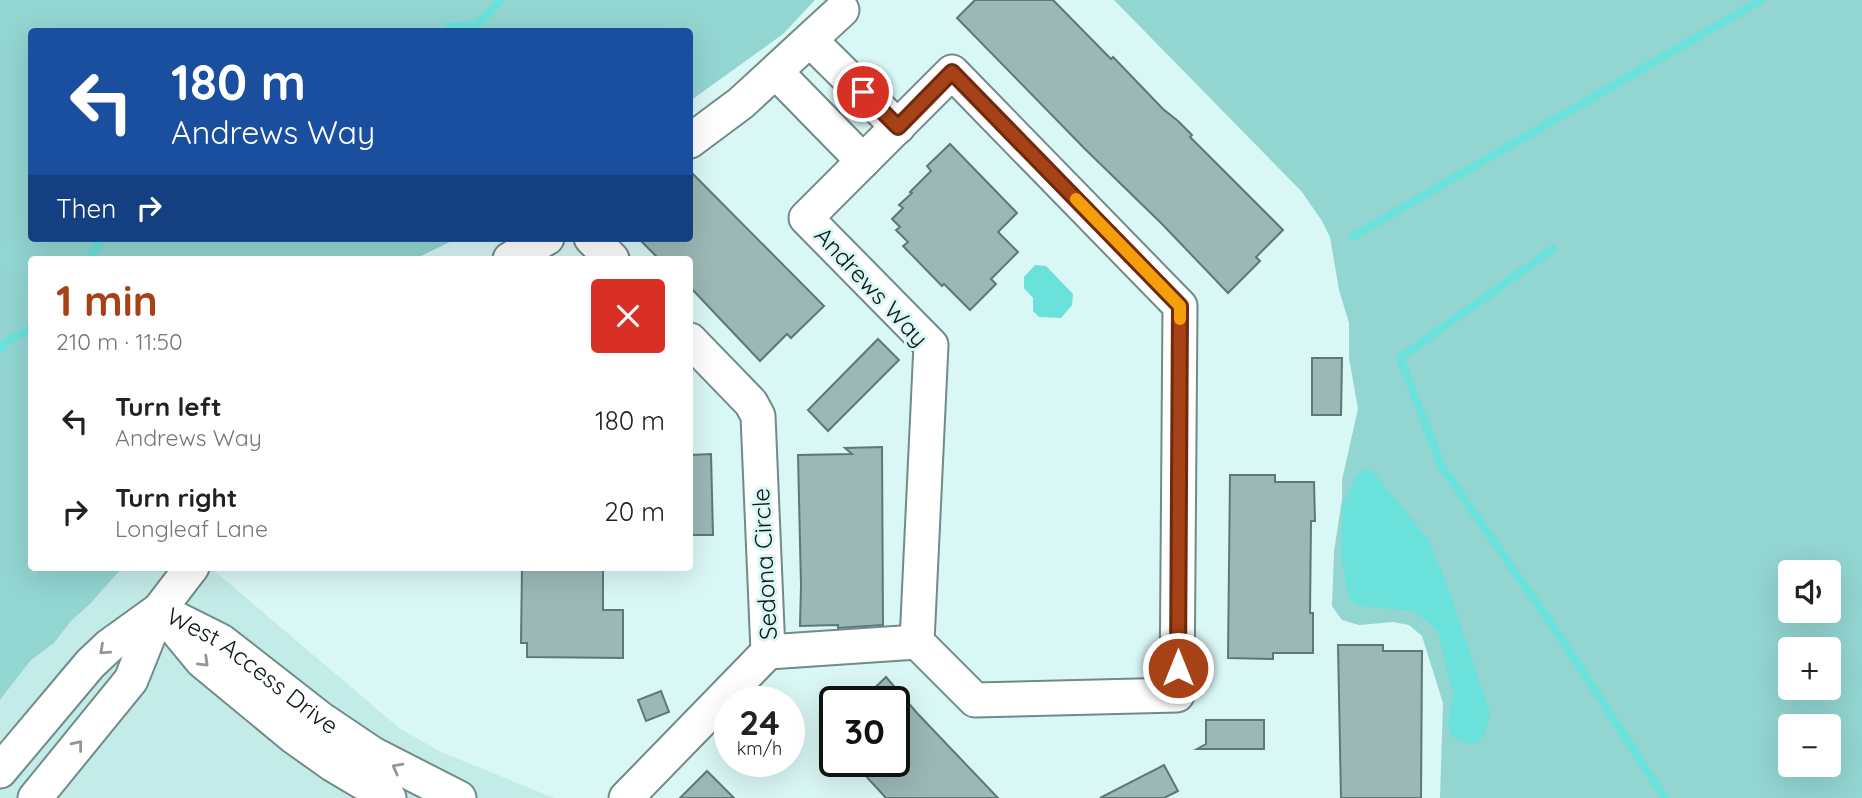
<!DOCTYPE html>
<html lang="en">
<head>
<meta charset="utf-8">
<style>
  body { margin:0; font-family:Quicksand,sans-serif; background:#f2f2f2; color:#222; height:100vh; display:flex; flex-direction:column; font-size:26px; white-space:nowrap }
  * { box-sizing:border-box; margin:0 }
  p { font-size:23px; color:#767676 }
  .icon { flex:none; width:38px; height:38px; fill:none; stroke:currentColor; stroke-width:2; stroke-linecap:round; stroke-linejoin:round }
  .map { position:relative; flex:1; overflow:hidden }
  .panel { position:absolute; left:28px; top:256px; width:665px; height:315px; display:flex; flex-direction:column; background:#fff; border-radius:7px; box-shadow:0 7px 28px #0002 }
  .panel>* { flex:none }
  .hud { position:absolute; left:28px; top:28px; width:665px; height:214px; border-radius:7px; box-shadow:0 7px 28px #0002; background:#1a4fa0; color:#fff; overflow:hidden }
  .fabs { position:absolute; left:1778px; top:560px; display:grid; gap:14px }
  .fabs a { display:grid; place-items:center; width:63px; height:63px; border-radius:7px; background:#fff; box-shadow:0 7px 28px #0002; font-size:35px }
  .speed { position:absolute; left:714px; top:686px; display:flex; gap:14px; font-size:35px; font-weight:700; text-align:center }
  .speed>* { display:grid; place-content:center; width:91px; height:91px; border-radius:50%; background:#fff; box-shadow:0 7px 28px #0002; line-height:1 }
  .speed small { font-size:18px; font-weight:400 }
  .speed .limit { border:4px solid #111; border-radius:10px; background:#fff; color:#111 }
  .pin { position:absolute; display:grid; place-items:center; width:60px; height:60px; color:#fff; margin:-30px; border:4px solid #fff; border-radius:50%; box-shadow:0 2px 7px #0007 }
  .me { position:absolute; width:77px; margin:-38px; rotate:0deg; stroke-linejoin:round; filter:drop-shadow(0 0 5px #0008) }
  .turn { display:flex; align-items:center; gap:24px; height:147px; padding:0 28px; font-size:32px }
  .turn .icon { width:91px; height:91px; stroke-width:2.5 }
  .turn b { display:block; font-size:49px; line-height:60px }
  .then { display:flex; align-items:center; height:66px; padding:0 28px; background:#0003; gap:14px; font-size:26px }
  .round { display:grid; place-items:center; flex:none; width:74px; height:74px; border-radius:7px; background:#f2f2f2 }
  .head { display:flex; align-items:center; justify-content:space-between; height:119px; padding:0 28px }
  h1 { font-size:42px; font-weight:700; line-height:52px; color:#a74116 }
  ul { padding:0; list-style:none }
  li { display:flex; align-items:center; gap:21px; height:91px; padding:0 28px }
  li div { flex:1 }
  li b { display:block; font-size:26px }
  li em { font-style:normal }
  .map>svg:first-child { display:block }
  .built { fill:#c3ebe8 }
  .green { fill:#92d5d1; fill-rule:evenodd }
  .water { fill:#6ae1da }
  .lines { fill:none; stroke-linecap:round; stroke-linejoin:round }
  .stream { stroke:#6ae1da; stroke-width:8 }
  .building { fill:#9bb8b5; stroke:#5d7876; stroke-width:2 }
  .minor-casing { stroke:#708b89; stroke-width:37 }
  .minor { stroke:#fff; stroke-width:33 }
  .oneway { stroke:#929796 }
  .route-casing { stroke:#6d2a0e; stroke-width:18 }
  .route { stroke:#a74116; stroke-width:12 }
  .slow { stroke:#f59e0b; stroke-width:12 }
  .labels { text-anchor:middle; stroke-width:6; stroke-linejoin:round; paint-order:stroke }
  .street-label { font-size:24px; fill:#0c1716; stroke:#d9f7f5 }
</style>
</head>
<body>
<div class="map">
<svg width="1862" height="798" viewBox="0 0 1862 798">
  <rect width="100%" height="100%" fill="#d9f7f5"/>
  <!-- built -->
  <path class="built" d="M123,567h87l189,161 42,24 113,46h-554v-98l31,-40 23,-17 17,-22 19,-17z"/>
  <!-- green -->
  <g class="green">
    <path d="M0,0h815l-32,34 -93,67v-69h-658v206h426l-43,21h-383v308h91l-33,37 -19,17 -17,22 -23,17 -31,40z"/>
    <path d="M1114,0h748v798h-422l3,-95 -21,-67 -13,-11 -16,-3 -34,3 -17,-5 -10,-14 2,-54 8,-53v-19l16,-71 -9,-51v-35l-10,-33 -9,-53 -8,-16 -20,-29zM1790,572h39v39h-39zM1790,649h39v39h-39zM1790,726h39v39h-39z"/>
  </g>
  <!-- water -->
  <g class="water">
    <path d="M1035,265l11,1 27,28 -1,11 -11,13 -22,-1 -6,-6v-13l-9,-10v-11z"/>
    <path d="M1364,470h7l4,4 54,66 20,50 41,123 -6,23 -7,7 -8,1 -17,-7 -4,-13 5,-30 -15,-63 -23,-20 -55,-5 -11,-7 -8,-43 1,-29 1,-22 14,-31z"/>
  </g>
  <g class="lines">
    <!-- stream -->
    <g class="stream">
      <path d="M443,32l7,-6 27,-1 24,-25"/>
      <path d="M1352,237l409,-237"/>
      <path d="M1553,249l-153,109 42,109 115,165 108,166"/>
      <path d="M89,259l14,-21"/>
      <path d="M0,350l6,-8 26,-14"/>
    </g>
  </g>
  <!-- building -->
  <g class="building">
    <path d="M975,0h78l58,59 2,-2 50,52 15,12 14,14 -2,2 93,93 -27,27 4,4 -32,32 -66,-69 -77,-75 -128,-131z"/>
    <path d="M950,144l67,69 -19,19 20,20 -27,27 5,5 -26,26 -26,-26 -2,2 -39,-40 5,-4 -12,-12 4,-3 -8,-8 11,-11 -4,-3 13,-12 -2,-1 21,-21 -4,-5z"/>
    <path d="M690,171l134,135 -33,32 -4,-4 -27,27 -70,-74v-28h-31l-21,-21h52z"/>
    <path d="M878,339l21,21 -71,71 -20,-21z"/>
    <path d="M1312,358h30l-1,57h-29z"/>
    <path d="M882,447l1,178 -45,3v-3l-38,1 1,-40 -3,-131 54,-1 -7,-6z"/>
    <path d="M711,454l2,81h-23v-80z"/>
    <path d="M1230,475h45v7h39l1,39h-4l-1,92h3v40h-40v6l-45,-1z"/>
    <path d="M522,567h81v43h20v48l-96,-1v-14h-6z"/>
    <path d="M1338,645h45v6h39l-1,147h-80z"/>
    <path d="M886,677l31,36 81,85h-112l-34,-37h42v-59h-34z"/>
    <path d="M661,691l8,21 -23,9 -8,-21z"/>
    <path d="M1206,720h58v29h-67l9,-5z"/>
    <path d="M1164,765l14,26 -14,7h-64z"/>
    <path d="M707,771l27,27h-54z"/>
  </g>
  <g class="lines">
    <!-- minor casing -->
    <g class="minor-casing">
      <g id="minor">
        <path d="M810,40l88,87"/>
        <path d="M776,72l87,89"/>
        <path d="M952,72l228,234 -3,389 -202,5 -58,-58 14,-297 -125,-127z"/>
        <path d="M690,141l51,-38 101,-93"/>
        <path d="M591,238l21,21"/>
        <path d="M510,259l37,-21"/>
        <path id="s1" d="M159,610l62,31 100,78 52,35 86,44"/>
        <path d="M168,620l34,41 92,76 38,27 57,34"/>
        <path d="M768,652l149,-10"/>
        <path d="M0,771l90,-107 19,-18 50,-36"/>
        <path d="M35,798l96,-118 28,-70 33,-43"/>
        <path d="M626,798l142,-146 -10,-236 -7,-13 -61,-63"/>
      </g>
    </g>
    <!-- minor -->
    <use href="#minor" class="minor"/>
  </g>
  <!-- one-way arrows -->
  <defs><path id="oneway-chevron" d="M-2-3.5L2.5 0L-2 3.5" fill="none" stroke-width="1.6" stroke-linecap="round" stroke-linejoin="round" transform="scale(1.75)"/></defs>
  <g class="oneway">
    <use href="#oneway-chevron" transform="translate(104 650) rotate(138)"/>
    <use href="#oneway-chevron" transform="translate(204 662) rotate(44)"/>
    <use href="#oneway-chevron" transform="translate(78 745) rotate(-51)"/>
    <use href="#oneway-chevron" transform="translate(397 768) rotate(-152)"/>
  </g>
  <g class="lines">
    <!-- route casing -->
    <g class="route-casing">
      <path id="route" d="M863,92l35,35 54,-55 228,234 -2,362"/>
    </g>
    <!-- route -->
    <use href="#route" class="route"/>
    <!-- slow -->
    <path class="slow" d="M1076,199l104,107v13"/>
  </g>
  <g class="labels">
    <!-- street labels -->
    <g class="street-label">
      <text transform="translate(871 287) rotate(47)" y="8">Andrews Way</text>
      <text transform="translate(765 564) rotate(-93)" y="8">Sedona Circle</text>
      <text dy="8" stroke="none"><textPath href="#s1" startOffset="112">West Access Drive</textPath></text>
    </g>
  </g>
</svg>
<div class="fabs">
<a><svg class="icon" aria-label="sound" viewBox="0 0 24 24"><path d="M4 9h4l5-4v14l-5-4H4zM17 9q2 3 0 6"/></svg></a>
<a>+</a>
<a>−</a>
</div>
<div class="speed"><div>24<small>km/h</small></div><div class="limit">30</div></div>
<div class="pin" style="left:863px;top:92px;background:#d93025"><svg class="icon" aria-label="arrive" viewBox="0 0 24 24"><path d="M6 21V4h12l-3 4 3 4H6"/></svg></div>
<svg class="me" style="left:1178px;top:668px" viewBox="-20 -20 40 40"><circle r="17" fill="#a74116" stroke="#fff" stroke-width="3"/><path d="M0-11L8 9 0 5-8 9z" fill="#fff"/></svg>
<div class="hud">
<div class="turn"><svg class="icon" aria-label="left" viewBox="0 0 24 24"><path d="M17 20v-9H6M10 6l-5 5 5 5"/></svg><div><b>180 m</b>Andrews Way</div></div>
<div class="then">Then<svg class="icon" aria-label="right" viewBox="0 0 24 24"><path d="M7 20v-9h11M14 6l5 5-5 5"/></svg></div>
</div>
<section class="panel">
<div class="head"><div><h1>1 min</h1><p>210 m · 11:50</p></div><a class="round" style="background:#d93025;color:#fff"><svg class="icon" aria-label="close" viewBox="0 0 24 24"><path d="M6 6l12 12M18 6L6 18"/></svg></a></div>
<ul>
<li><svg class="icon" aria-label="left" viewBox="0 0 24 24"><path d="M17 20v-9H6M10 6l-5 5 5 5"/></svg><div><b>Turn left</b><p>Andrews Way</p></div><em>180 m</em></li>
<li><svg class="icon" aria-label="right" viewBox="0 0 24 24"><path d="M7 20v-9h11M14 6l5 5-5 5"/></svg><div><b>Turn right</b><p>Longleaf Lane</p></div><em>20 m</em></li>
</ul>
</section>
</div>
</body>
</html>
